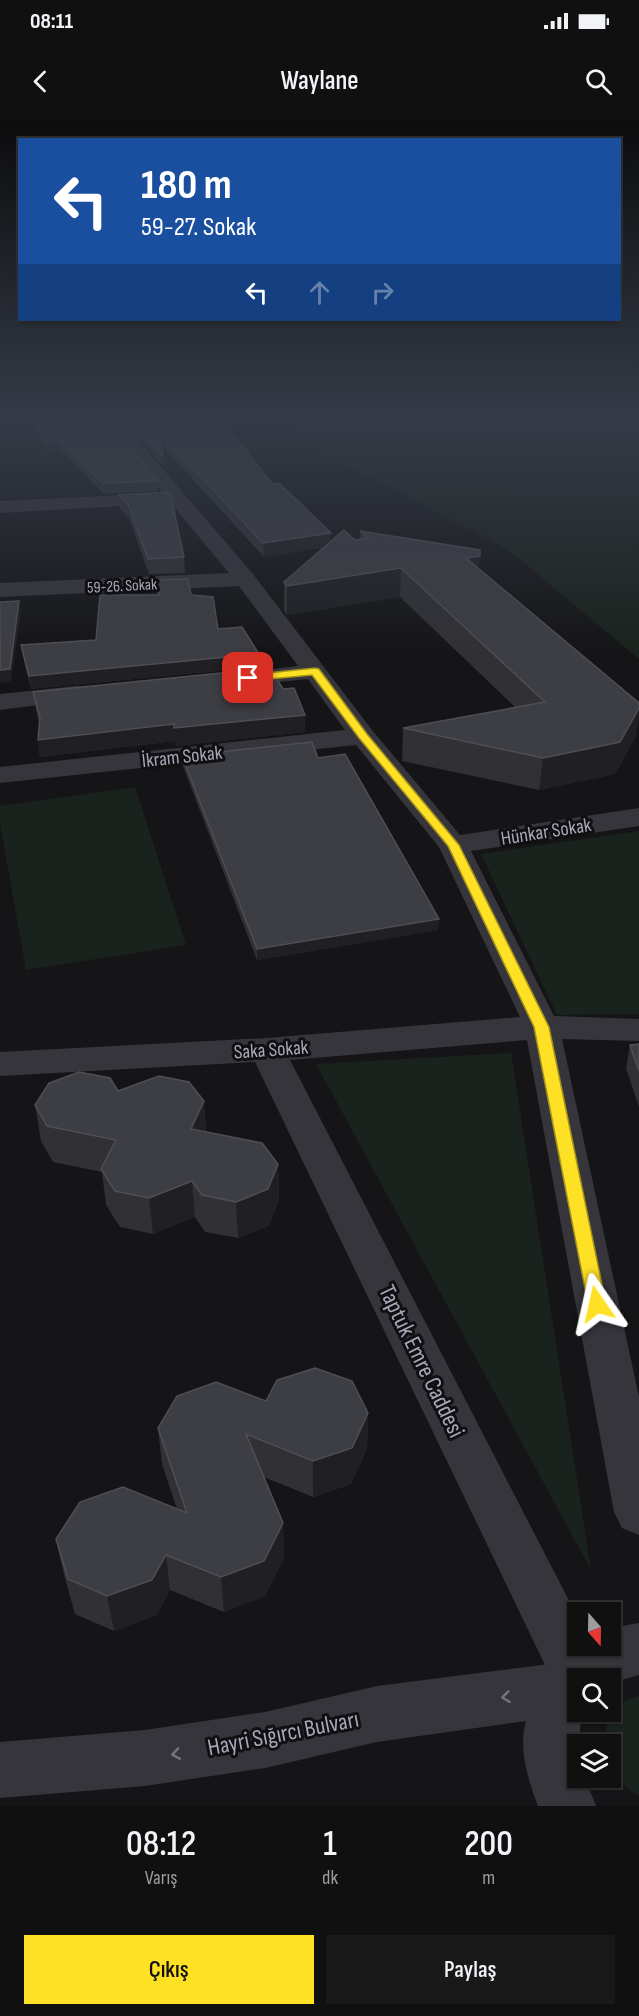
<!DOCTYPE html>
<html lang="tr">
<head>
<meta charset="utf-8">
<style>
  body { margin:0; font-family:"Sofia Sans Condensed",sans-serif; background:#19191a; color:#f1f3f6; height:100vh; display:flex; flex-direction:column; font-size:22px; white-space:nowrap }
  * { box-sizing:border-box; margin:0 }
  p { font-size:20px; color:#9c9d9f }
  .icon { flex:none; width:33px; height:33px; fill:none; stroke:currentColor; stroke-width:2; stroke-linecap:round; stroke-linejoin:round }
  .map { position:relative; height:1686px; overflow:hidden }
  .sheet { display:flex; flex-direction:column; background:#101011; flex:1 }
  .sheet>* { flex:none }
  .banner { position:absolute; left:18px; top:18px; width:603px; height:183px; border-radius:0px; box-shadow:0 2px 4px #0004,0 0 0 2px #303031; background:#1a4fa0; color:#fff; overflow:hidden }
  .needle { width:39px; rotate:160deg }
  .buttons { position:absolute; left:567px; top:1482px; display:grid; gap:12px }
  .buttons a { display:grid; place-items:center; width:54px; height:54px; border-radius:0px; background:#101011; box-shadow:0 2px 4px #0004,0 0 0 2px #303031; font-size:30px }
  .pin { position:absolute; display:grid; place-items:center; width:51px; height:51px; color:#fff; margin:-26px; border-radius:12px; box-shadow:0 3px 9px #0006 }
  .me { position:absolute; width:66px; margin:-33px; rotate:349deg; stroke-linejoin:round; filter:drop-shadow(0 0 4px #0008) }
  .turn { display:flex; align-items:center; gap:21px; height:126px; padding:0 24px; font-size:27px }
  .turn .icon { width:78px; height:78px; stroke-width:2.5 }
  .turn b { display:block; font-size:42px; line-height:51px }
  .lanes { display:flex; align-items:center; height:57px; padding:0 24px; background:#0003; justify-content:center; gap:30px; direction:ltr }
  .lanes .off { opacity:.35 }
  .eta { display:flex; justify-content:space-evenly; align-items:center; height:102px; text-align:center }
  .eta b { font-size:36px; font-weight:600; line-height:42px }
  .button { display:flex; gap:12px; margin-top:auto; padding:12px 24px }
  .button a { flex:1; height:69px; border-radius:0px; background:#fee125; color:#111; font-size:24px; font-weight:600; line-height:69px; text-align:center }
  .button a+a { background:#19191a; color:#f1f3f6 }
  .status { display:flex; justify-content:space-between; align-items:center; height:42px; padding:0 30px; background:#101011; direction:ltr }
  .status svg { height:16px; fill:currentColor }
  header { display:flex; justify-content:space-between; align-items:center; height:78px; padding:0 24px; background:#101011; font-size:27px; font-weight:600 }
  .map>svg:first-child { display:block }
  .green { fill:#1a221d }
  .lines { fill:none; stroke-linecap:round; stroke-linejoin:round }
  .minor { fill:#36353c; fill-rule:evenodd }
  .tertiary { fill:#36353c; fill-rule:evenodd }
  .wall { fill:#313135 }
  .shaded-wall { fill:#202023 }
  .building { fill:#3d3e43; stroke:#4e4e55; stroke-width:1.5 }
  .oneway { stroke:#747480 }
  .route { fill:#fee125; stroke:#a59218; stroke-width:1.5 }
  .labels { text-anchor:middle; stroke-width:6; stroke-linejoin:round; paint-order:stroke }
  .far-street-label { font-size:16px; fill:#a6a7b8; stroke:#101012 }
  .street-label { font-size:20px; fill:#a6a7b8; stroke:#101012 }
  .near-street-label { font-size:24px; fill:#a6a7b8; stroke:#101012 }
</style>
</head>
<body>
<div class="status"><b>08:11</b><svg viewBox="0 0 49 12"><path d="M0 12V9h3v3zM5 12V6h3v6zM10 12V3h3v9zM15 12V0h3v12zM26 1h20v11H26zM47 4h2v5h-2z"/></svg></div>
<header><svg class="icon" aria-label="back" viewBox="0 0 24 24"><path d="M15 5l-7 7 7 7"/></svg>Waylane<svg class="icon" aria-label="search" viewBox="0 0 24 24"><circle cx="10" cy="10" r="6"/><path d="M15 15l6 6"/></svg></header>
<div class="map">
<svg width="639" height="1686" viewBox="0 0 639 1686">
  <rect width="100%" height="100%" fill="#151517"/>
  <!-- green -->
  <g class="green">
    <path d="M290,298h349v241l-132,-110 -194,-101z"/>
    <path d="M135,667l51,158 -160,25 -26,-147v-17z"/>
    <path d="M639,711v183l-82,1 -76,-161z"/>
    <path d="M511,933l80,517 -275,-506z"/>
    <path d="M639,1576v99c-23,-11 -29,-27 -29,-51h-5c0,-23 9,-43 34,-48z"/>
  </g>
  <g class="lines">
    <!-- minor -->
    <g class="minor">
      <path d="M102,298h17l134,156 119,156 88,105 179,-27v18l-168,25 83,165 85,3v22l-77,-2 77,358v138l-17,-7 -8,-16 -87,-472 -237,20 288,558v28h14l12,27 -2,5h-24l-1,22 -19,-8 -303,-630 -255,14v-24l267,-14 253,-21 -81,-170 -83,-102 -356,38v-16l345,-37 -37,-51 -78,8 -9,-2 -3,-5 3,-5 77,-9 -59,-80 -239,11v-14l229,-10 -58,-70 -171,10v-12l163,-8z"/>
      <path d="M77,566l9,3 4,5 -4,5 -86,11v-16z"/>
    </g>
    <!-- tertiary -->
    <path class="tertiary" d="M639,1503v52l-29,8v-5h-32v34h5l-3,16v16h-2v34h7l11,28h-58c-10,-27 -20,-56 -12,-85l-149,21 -112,26 -120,18 -145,12v-56l145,-12 120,-18 112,-26 173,-22 18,-17 10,-5v4h32v-18z"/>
  </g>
  <!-- wall -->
  <g class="wall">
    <path d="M92,298l-1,4 67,59v10l-54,3 -43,-43 -13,2 -10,-21 -1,-10z"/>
    <path d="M129,298h84l59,66 59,49v8l29,-1v-9l119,38 157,167 -21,38 -76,16 -137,-29 1,-33 112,-21 -115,-110 -113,18 -3,-4v-29l41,-35 -61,10 -103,-112 3,22 -34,-40z"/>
    <path d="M119,375l65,62 1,16 -36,1 -20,-56 -9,-9z"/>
    <path d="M155,460l36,15 27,34 41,38 -228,22 -8,-32 -2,-12 75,-5 61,-45z"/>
    <path d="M283,569l22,26v17l-130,14v-5l-135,16 -2,-17 1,-16 -3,-15 -3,-17z"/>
    <path d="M182,636l136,2 121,161 -1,11 -181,30 -74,-194z"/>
    <path d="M639,924v63l-13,-39 4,-23z"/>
    <path d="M118,971l86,10 2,31 72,32 1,36 -10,26 -31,12 -33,-6 -10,-15 -42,17 -33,-7 -14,-22 -4,-33 -49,-10 -12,-21 -6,-36z"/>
    <path d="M266,1281l102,12 -1,36 -16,35 -38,13 -49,-20 19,46 1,35 -19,38 -41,16 -54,-22 -13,25 -43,16 -39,-17 -11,-39 -8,-36 121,-30 -15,-45 -4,-36z"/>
  </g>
  <!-- shaded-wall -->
  <g class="shaded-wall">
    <path d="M60,321l1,10 -13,2 -2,-10z"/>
    <path d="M331,413v13l-67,11 -1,-14z"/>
    <path d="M480,436l-2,28 -12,-26z"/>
    <path d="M401,448l-1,29 -113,18v-29z"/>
    <path d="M19,481l2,11 -10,69 -11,2v-13z"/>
    <path d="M259,534v13l-228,22 -2,-13z"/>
    <path d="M639,588v7l-3,21 -21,38 -76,16 4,-32z"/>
    <path d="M305,595v17l-130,14v-5l-135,16 -2,-17 136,-16z"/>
    <path d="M439,799l-1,11 -181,30v-11z"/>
    <path d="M204,981l2,36 -15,-8z"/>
    <path d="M278,1044l1,36 -10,26 -31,12 -2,-36z"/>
    <path d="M192,1061l3,36 -42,17 -4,-36z"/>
    <path d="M368,1293l-1,36 -16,35 -38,13v-36z"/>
    <path d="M283,1403l1,35 -19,38 -41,16 -3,-35z"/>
    <path d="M166,1435l4,35 -13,25 -43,16 -7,-35z"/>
  </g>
  <!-- building -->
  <g class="building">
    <path d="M39,298h50l-1,5 20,-3 50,61 -55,2 -43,-42 -14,2 -9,-21z"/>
    <path d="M131,298h82l25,22 34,44 7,-1 52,50 -68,10 -105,-112 5,24z"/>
    <path d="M170,372l14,65 -36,2 -20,-55 -9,-9z"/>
    <path d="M344,410l11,10 14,-2 -9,-7 120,19v6l-14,2 173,145v5l-19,34 -77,16 -140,-30 142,-26 -144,-134 -114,18 -3,-4z"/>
    <path d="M188,459l3,16 22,2 5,32 24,-2 17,27 -230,22 -8,-31 75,-5 4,-45h60l-5,-15z"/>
    <path d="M19,481l-9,68 -10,1v-68z"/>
    <path d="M270,548l13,21 11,-1 11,27 -131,13v-4l-136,16 2,-22 -7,-26z"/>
    <path d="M312,622l6,16 27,-4 94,165 -182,30 -75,-193z"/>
    <path d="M639,924v27l-9,-26z"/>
    <path d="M79,952l31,6 8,13 41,-15 30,6 15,19 -13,28 71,14 16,21 -10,25 -32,13 -34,-7 -10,-14 -43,17 -34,-7 -14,-22 15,-29 -69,-14 -12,-21 14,-22z"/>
    <path d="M315,1248l37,13 16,32 -16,35 -39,13 -67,-27 37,89 -19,38 -43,16 -55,-22 -14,25 -45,16 -39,-17 -12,-40 24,-37 43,-15 64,26 -29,-85 19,-32 39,-14 50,19 11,-21z"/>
  </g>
  <!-- one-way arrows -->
  <defs><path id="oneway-chevron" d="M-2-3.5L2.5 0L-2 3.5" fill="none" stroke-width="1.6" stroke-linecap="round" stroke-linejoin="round" transform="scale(1.5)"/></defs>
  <g class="oneway">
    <use href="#oneway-chevron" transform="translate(506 1577) rotate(173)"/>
    <use href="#oneway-chevron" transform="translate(176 1634) rotate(171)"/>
  </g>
  <!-- sky -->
  <linearGradient id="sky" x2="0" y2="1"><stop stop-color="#0c0c0d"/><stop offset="0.56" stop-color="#353b47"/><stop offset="1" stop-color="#353b47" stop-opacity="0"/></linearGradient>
  <rect width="639" height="534" fill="url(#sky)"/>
  <!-- route -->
  <path class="route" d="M315,548l4,1 48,65 92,111 90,182 57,277 -2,5 -7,2 -6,-2 -3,-5 -54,-277 -86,-181 -89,-108 -47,-63 -64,6 -5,-3 5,-3z"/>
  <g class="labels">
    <!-- far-street labels -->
    <g class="far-street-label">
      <text transform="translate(122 465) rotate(-3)" y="6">59-26. Sokak</text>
    </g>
    <!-- street labels -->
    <g class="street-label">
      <text transform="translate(182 636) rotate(-6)" y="7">İkram Sokak</text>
      <text transform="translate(546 711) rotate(-9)" y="7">Hünkar Sokak</text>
      <text transform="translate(271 929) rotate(-4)" y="7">Saka Sokak</text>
    </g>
    <!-- near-street labels -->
    <g class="near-street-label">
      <text transform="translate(422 1241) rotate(64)" y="8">Taptuk Emre Caddesi</text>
      <text transform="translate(283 1613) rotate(-11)" y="8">Hayri Sığırcı Bulvarı</text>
    </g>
  </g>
</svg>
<div class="buttons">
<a><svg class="needle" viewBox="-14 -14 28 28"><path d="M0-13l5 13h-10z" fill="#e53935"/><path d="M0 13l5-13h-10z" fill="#9c9d9f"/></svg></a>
<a><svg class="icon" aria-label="search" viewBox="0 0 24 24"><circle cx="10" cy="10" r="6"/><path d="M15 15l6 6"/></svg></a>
<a><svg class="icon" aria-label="layers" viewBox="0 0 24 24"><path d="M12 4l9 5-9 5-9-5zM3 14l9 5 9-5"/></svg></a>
</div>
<div class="pin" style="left:248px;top:558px;background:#d93025"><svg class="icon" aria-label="arrive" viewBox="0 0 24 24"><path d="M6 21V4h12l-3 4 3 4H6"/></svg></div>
<svg class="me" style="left:597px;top:1184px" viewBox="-20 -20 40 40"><path d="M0-17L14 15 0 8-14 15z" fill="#fee125" stroke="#fff" stroke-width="4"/></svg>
<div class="banner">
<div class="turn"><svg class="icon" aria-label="left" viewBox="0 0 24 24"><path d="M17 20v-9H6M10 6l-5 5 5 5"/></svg><div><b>180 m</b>59-27. Sokak</div></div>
<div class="lanes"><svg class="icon" aria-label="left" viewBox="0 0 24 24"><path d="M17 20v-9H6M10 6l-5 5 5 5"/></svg><svg class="icon off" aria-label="ahead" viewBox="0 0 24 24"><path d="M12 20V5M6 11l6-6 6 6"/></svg><svg class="icon off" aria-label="right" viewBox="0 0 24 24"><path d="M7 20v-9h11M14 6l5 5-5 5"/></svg></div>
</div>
</div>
<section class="sheet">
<div class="eta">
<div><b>08:12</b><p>Varış</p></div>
<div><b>1</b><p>dk</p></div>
<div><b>200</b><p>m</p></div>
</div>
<div class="button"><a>Çıkış</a><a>Paylaş</a></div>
</section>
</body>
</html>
